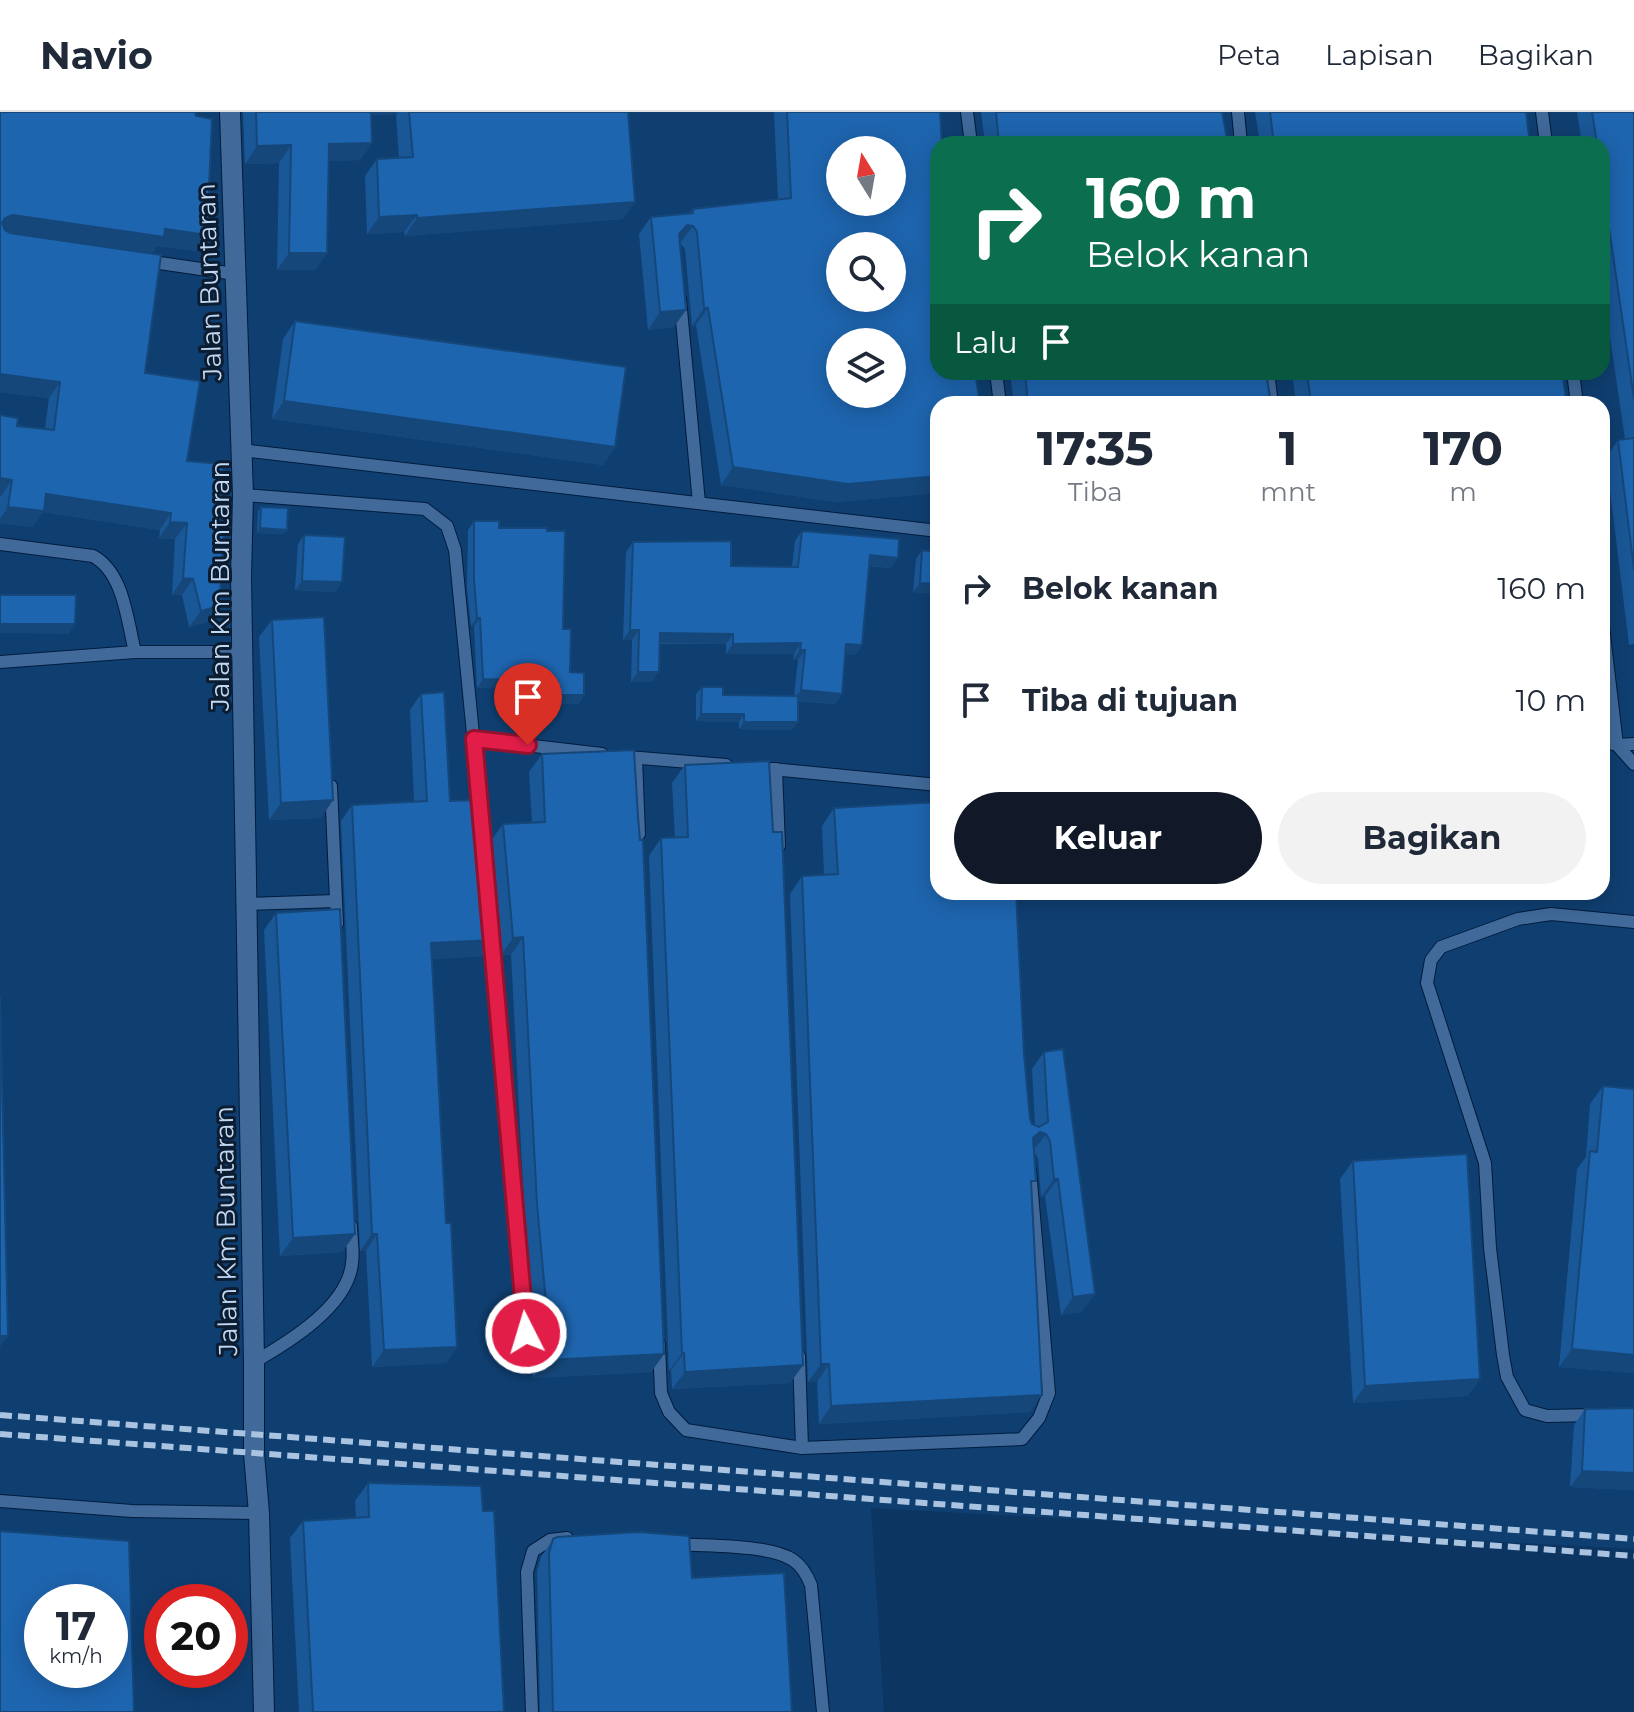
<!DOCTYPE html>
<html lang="id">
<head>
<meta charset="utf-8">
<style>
  body { margin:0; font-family:Montserrat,sans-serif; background:#f2f2f3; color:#1f2937; height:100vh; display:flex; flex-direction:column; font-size:30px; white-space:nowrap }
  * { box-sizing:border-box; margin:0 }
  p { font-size:26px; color:#747a83 }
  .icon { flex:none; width:44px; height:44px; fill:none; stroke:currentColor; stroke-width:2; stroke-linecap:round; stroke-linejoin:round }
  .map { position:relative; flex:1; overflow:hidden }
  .sheet { position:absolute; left:930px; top:284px; width:680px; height:504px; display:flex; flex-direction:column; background:#fff; border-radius:24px; box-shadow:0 4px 20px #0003 }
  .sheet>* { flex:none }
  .banner { position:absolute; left:930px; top:24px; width:680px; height:244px; border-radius:24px; box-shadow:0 4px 20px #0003; background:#0b6e4f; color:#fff; overflow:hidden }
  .needle { width:52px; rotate:349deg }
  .tools { position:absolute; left:826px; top:24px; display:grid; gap:16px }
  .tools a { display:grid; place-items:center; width:80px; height:80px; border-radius:50%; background:#fff; box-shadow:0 4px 20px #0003; font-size:40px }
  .speed { position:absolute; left:24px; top:1472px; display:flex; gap:16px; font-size:40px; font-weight:700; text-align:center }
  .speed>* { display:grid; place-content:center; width:104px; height:104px; border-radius:50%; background:#fff; box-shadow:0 4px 20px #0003; line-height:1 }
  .speed small { font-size:20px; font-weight:400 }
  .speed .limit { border:12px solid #d22; background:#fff; color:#111 }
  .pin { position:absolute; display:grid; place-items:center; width:68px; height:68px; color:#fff; margin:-82px -34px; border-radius:50% 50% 50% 0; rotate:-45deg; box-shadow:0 0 8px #0007 }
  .pin .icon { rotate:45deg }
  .me { position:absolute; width:88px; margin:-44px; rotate:355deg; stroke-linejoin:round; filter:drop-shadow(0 0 6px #0008) }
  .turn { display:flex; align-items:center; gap:28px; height:168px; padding:0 24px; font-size:36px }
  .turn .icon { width:104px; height:104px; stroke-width:2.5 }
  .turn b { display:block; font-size:56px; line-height:68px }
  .then { display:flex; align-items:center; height:76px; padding:0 24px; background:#0003; gap:16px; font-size:30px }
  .eta { display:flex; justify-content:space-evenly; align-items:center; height:136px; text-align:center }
  .eta b { font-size:48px; font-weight:700; line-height:56px }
  .button { display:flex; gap:16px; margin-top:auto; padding:16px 24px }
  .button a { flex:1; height:92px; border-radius:48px; background:#111827; color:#fff; font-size:32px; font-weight:700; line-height:92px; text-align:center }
  .button a+a { background:#f2f2f3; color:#1f2937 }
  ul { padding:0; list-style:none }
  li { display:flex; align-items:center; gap:24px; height:112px; padding:0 24px }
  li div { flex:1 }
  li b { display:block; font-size:30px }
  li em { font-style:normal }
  header { display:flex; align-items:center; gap:48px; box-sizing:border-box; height:112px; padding:0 40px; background:#fff; border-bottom:2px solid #e0e1e3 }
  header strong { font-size:38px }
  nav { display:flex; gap:44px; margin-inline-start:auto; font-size:28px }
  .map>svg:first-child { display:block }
  .built { fill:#0f3f71; fill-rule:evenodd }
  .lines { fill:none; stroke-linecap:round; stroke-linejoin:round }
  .service-casing { stroke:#001c3d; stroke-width:14 }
  .minor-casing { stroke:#001c3d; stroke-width:22 }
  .service { stroke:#416a9a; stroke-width:12 }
  .minor { stroke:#416a9a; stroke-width:20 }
  .rail { stroke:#a9c3e0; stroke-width:6; stroke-dasharray:12 6; stroke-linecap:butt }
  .wall { fill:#1a5796 }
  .shaded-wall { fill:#15477a }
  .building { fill:#1e65af; stroke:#15477a; stroke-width:2; fill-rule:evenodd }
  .route-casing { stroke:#92132f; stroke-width:20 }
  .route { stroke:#e11d48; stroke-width:14 }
  .labels { text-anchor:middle; stroke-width:6; stroke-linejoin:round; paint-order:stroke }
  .street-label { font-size:26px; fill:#c1d8f3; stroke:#0c1d31 }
</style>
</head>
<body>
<header>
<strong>Navio</strong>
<nav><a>Peta</a><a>Lapisan</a><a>Bagikan</a></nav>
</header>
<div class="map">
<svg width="1634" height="1600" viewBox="0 0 1634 1600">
  <rect width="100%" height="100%" fill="#0c3562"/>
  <!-- built -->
  <path class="built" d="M0,0h1634v1437l-763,-41 13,204h-884zM938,32h664v228h-664zM840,38h52v52h-52zM840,134h52v52h-52zM840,230h52v52h-52zM938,292h664v488h-664zM42,1490h68v68h-68zM162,1490h68v68h-68z"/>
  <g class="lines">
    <!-- service casing -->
    <g class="service-casing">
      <g id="service">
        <path d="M967,0l4,32"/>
        <path d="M1238,0l3,32"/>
        <path d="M1542,0l4,32"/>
        <path d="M146,149l89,13"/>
        <path d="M680,187l19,204"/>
        <path d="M996,260l4,32"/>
        <path d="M1268,260l4,32"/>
        <path d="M1573,260l4,32"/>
        <path d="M241,338l697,81"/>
        <path d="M243,383l182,14 22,17 8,24 26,266"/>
        <path d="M0,432l93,12c31,17 34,64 42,96"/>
        <path d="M1602,506l15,127 17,-1"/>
        <path d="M0,550l135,-10h84l25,-3"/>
        <path d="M474,627l128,15"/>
        <path d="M1602,629l15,4 17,19"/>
        <path d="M628,645l98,8"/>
        <path d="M636,646l3,76"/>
        <path d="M772,657l166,16"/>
        <path d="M776,657l3,77"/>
        <path d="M331,674l6,138"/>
        <path d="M247,792l89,-3"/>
        <path d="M491,818l35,403"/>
        <path d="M659,1232l2,49 8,19 17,18 116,18 220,-9 17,-21 10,-25 -19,-223"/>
        <path d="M799,1244l3,92"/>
        <path d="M254,1250c35,-20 94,-56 98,-99 2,-12 -1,-25 -1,-37"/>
        <path d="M1595,1303l-48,1 -22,-6 -18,-33 -4,-22 -13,-107 -5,-85 -58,-180 4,-23 10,-13 77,-28 33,-5 83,8"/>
        <path d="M0,1389l132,10 127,2"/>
        <path d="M673,1432c30,2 96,0 120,16 9,6 14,15 18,25l12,127"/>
        <path d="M532,1600l-5,-140 6,-21 17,-11 17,-2"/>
      </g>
    </g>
    <!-- minor casing -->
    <g class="minor-casing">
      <path id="minor" d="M230,0l13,383 -2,82 13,785v92l5,59 5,199"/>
    </g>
    <!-- service -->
    <use href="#service" class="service"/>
    <!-- minor -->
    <use href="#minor" class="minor"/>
    <!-- rail -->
    <g class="rail">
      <path d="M0,1303l1634,124"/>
      <path d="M0,1322l1634,122"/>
    </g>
  </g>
  <!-- wall -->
  <g class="wall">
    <path d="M0,0l207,123 -11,16 -39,-5 -5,7 -7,120 42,88 24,160 -22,6 -7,-32h-10l3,-56 -16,-1 1,-8 -117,-18 -11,15 -32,-4v-108l17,11 28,3 4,-31 -49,-6z"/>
    <path d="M243,0h385l-5,107 -218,17 -1,-4 -37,2 -2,-58 12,-17 22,-1 -3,-44 -25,1 1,28 -12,17 -32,1 -1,92 -12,17h-38l2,-107 -34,1z"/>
    <path d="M774,0h166l-2,381 -102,9 -115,-17 -25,-160 -4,1 -7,-77 -5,-6 -6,84 -26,3 -9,-96 12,-17 39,-4 3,-4 85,-10z"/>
    <path d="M981,0h241l6,32h-243z"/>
    <path d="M1255,0h271l4,32h-270z"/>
    <path d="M1577,0h57v532l-5,1 -23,-187 12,-18 7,-1 -23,-156v-139h-20z"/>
    <path d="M295,209l320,126 -12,18 -331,-46 11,-80z"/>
    <path d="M1010,260h256l5,32h-257z"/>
    <path d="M1292,260h270l5,32h-271z"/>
    <path d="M261,395l23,27 -27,-1 1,-22z"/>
    <path d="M474,409l25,7 64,101 7,43 14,23 -6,9h-36v-10h-25v-6h-40l-3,-62h-3l-4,-38 1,-58z"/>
    <path d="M802,419l89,37 -22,-2 -7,79 -7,10 -10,-1 -3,40 -7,10 -37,-3 -6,29 -53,-1v-7l-43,-1v-27l6,-7 21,8 71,1 4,-36h-5l1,-6h-68v-10h-66l-8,38h-21l1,-42h-9l3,-88 7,-10 98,24h61l3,-25z"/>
    <path d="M304,423l32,57 -41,-2 3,-46z"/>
    <path d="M922,438l16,44 -25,-2 3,-33z"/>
    <path d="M272,508l61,180 -12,18 -52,2 -10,-183z"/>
    <path d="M421,582l29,107 44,139 -11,16 -51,3 14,264 11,124 -11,16 -74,4 -6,-116h-6l-19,-430 11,-16 62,-4 -4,-91z"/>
    <path d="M542,642l122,600 -13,18 -118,6 -2,-38 4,-8 -10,-110 -14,-267h-10l-11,-113 13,-18 29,-2 -3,-50z"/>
    <path d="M685,653l118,600 -13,18 -118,6 -1,-19 -2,1 -20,-515 12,-18h14l-3,-55z"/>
    <path d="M834,696l190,246 6,65 2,5 3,1 -3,-56 12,-17 38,260 -21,3 -16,-119 -4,1 -3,-39 -4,-6 -3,35 -1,225 -211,12 -2,-42h-9l-18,-488 12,-18 22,-1 -2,-49z"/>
    <path d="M276,801l79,321 -13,18 -62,4 -16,-326z"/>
    <path d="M1603,974l31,287 -75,-6 18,-198 9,-12 4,-53z"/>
    <path d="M1353,1049l127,218 -13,17 -114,7 -13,-224z"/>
    <path d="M1634,1296v82l-64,-3 4,-62 11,-16z"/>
    <path d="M368,1371l136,229h-205l-9,-174 13,-17 53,-3 -1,-17z"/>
    <path d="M553,1427l139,39 100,134h-252l-3,-141 4,-14z"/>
  </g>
  <!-- shaded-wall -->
  <g class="shaded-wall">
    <path d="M361,0h37l-2,2 -37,1z"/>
    <path d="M372,31l-12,17 -43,2 12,-18z"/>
    <path d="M291,33l-12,18 -34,1 12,-18z"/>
    <path d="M635,90l-12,17 -218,17 12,-18z"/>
    <path d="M13,103l152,14 42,6 -11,16 -39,-5 -5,7 -152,-21 5,-14z"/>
    <path d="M417,103l-13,17 -37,2 12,-17z"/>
    <path d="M687,113l6,1 -13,17 -1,-9z"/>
    <path d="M289,141h38l-12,17h-38z"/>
    <path d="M704,196h4l-12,17 -4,1z"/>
    <path d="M686,198l-12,17 -26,3 12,-18z"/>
    <path d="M0,262l60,8 -11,16 -49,-6z"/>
    <path d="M284,289l331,46 -12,18 -331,-46z"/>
    <path d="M733,355l205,9v17l-102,9 -115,-17z"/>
    <path d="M0,366l12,2 -11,16h-1z"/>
    <path d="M46,382l125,19 -11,17 -117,-18 -11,15 -32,-4v-4l8,-12z"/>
    <path d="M170,410l17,1 -12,16 -16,-1z"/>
    <path d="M260,416l27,2 -3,4 -27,-1z"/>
    <path d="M870,443l28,3 -7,10 -28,-3z"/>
    <path d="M183,466l10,1 -11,16h-10z"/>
    <path d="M302,469l40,1 -6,10 -41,-2z"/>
    <path d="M920,471l18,1v10l-25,-2z"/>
    <path d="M223,493l-12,16 -22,6 12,-16z"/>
    <path d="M477,506h3l-6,8h-3z"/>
    <path d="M0,512h75l-6,10 -69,-1z"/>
    <path d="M630,518h9l-7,10h-9z"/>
    <path d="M660,521l73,1 -7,10 -73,-1z"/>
    <path d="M801,531l-7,11h-68l7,-10z"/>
    <path d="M846,532l16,1 -7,10 -16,-1z"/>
    <path d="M800,538h5l-7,10h-5z"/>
    <path d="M638,560h21l-7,10h-21z"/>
    <path d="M483,567l40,1 -6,8h-40z"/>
    <path d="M523,573l25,1 -6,8h-25z"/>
    <path d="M801,578l41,4 -7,10 -41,-4z"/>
    <path d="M548,583h36l-6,9h-36z"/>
    <path d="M701,602h43l-5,8 -43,-1z"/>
    <path d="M744,610h54l-6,8 -53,-1z"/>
    <path d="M333,688l-12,18 -52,2 12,-17z"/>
    <path d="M523,825l-12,18h-10l12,-17z"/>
    <path d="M494,828l-11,16 -63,4 11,-17z"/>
    <path d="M1040,1020l6,2 -13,17v-13z"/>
    <path d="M1054,1067h4l-13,17 -4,1z"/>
    <path d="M355,1122l-13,18 -62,4 13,-18z"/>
    <path d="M372,1122h5l-11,17h-6z"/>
    <path d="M1095,1182l-13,18 -21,3 12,-18z"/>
    <path d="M0,1224h8l-8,11z"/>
    <path d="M457,1235l-11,16 -74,4 12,-17z"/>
    <path d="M1572,1237l62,6v18l-75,-6z"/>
    <path d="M682,1241h2l-13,17 -2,1z"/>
    <path d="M664,1242l-13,18 -118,6 13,-18z"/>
    <path d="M821,1252h8l-12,18h-9z"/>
    <path d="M803,1253l-13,18 -118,6 13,-17z"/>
    <path d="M1480,1267l-13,17 -114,7 12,-17z"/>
    <path d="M1042,1283l-12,17 -211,12 12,-18z"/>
    <path d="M1582,1359l52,2v17l-64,-3z"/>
  </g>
  <!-- building -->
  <g class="building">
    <path d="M0,0h195l1,4 16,3 -5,116 -42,-6 -1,8 -151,-22 -8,3 -3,5 3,7 5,3 151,22 -16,118 55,8 -13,80 36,3 -4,64h5l-4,67 3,10 -22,6 -8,-32 -10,-1 4,-55 -17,-1 1,-9 -125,-19 -2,17 -36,-4 4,-27 -12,-2v-63l18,3 -1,8 37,4 6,-48 -60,-8z"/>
    <path d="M256,0h115l1,31 -43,1 -2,109h-38l2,-108 -34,1z"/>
    <path d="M409,0h219l7,90 -218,16v-3l-38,2 -2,-58 36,-2z"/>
    <path d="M787,0h153l2,32h-4v228h37l5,32h-42v72l-90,8 -115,-17 -25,-159h-4l-7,-76 -4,-6 -6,-1 -8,9 7,76 -26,2 -9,-95 42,-4v-4l98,-11zM840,38h52v52h-52zM840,134h52v52h-52zM840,230h52v52h-52z"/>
    <path d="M996,0h226l6,32h-229z"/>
    <path d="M1270,0h256l4,32h-256z"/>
    <path d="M1592,0h42v287l-32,-219v-36h-5z"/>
    <path d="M295,209l331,46 -11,80 -331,-46z"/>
    <path d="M1025,260h241l5,32h-243z"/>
    <path d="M1307,260h255l5,32h-256z"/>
    <path d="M1634,326v132l-16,-130z"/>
    <path d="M261,395l27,1 -1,22 -27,-2z"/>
    <path d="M474,409h25v7h48v3h18l-2,98h8l-1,43 14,1v22h-36v-9l-25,-1v-5l-40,-1 -3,-61h-3l-3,-39z"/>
    <path d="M802,419l97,8 -1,19 -28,-3 -8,90 -16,-1 -4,50 -41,-4 4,-40h-5l1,-7 -68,1v-10l-73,-1 -1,39h-21l1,-42h-9l3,-88 98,-1v25l67,1z"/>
    <path d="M304,423l41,2 -3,45 -40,-1z"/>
    <path d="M922,438l16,2v32l-18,-1z"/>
    <path d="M1602,478l4,26 -4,1z"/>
    <path d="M0,483h76l-1,29h-75z"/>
    <path d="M324,505l9,183 -52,3 -9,-183z"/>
    <path d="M702,575h21v8l75,1v26h-54v-8h-43z"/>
    <path d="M444,580l6,109 32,-1 12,140 -63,3 15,280h5l6,124 -73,3 -7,-116h-5l-20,-429 75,-4 -6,-107z"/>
    <path d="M634,638l4,67 2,23h3l21,514 -118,6 -2,-37 3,-9 -10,-110 -14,-267 -10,1 -10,-114 42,-2 -3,-68z"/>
    <path d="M769,649l4,71h9l21,533 -118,7 -1,-19h-2l-21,-515 27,-1 -3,-72z"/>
    <path d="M938,690v90h78l8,162 6,65 2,5 7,3 9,-5 -4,-70 19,-3 32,245 -22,3 -15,-118h-4l-4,-38 -4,-7 -6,-2 -7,6 3,43h-5l11,214 -211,11 -2,-42h-8l-19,-488 36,-2 -4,-66z"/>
    <path d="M340,797l15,325 -62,4 -17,-325z"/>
    <path d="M0,885l8,339h-8z"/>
    <path d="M1603,974l31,3v266l-62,-6 18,-198 7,1z"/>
    <path d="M1467,1042l13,225 -115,7 -12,-225z"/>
    <path d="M1634,1296v65l-52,-2 3,-62z"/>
    <path d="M368,1371l113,3 2,25h11l10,201h-191l-10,-191 66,-4z"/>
    <path d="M0,1419l129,10 5,171h-134zM42,1490h68v68h-68z"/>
    <path d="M639,1420l50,4 3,42 92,-5 8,139h-239l-4,-159 4,-14 4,-2z"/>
  </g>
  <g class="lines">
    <!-- route casing -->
    <g class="route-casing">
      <path id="route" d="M526,1221l-52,-594 54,6"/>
    </g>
    <!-- route -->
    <use href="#route" class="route"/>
  </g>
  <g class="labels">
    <!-- street labels -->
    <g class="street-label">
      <text transform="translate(209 170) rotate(-92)" y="9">Jalan Buntaran</text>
      <text transform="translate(220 474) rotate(-90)" y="9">Jalan Km Buntaran</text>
      <text transform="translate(226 1119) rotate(-91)" y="9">Jalan Km Buntaran</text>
    </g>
  </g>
</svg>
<div class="tools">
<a><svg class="needle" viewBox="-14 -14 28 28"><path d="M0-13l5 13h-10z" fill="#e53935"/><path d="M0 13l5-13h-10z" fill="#747a83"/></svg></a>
<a><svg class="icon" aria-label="search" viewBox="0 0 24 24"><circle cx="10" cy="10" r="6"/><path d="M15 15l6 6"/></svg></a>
<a><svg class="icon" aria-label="layers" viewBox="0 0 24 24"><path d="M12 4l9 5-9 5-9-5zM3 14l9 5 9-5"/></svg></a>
</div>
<div class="speed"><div>17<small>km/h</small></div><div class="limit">20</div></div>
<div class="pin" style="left:528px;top:633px;background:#d93025"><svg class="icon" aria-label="arrive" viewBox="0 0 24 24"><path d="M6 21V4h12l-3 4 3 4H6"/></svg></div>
<svg class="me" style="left:526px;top:1221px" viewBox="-20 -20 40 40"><circle r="17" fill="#e11d48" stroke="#fff" stroke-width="3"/><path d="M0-11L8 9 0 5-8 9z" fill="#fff"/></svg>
<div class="banner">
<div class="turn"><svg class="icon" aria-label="right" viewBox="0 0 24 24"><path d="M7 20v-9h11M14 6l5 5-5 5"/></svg><div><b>160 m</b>Belok kanan</div></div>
<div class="then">Lalu<svg class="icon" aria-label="arrive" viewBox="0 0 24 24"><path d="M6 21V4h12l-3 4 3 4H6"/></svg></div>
</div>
<section class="sheet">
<div class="eta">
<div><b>17:35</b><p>Tiba</p></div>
<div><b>1</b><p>mnt</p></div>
<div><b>170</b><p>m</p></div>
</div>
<ul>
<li><svg class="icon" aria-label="right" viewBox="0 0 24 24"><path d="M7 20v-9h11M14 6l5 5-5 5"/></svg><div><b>Belok kanan</b></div><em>160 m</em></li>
<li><svg class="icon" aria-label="arrive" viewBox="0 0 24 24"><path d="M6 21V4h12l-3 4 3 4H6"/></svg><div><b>Tiba di tujuan</b></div><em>10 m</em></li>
</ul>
<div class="button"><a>Keluar</a><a>Bagikan</a></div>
</section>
</div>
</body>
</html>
